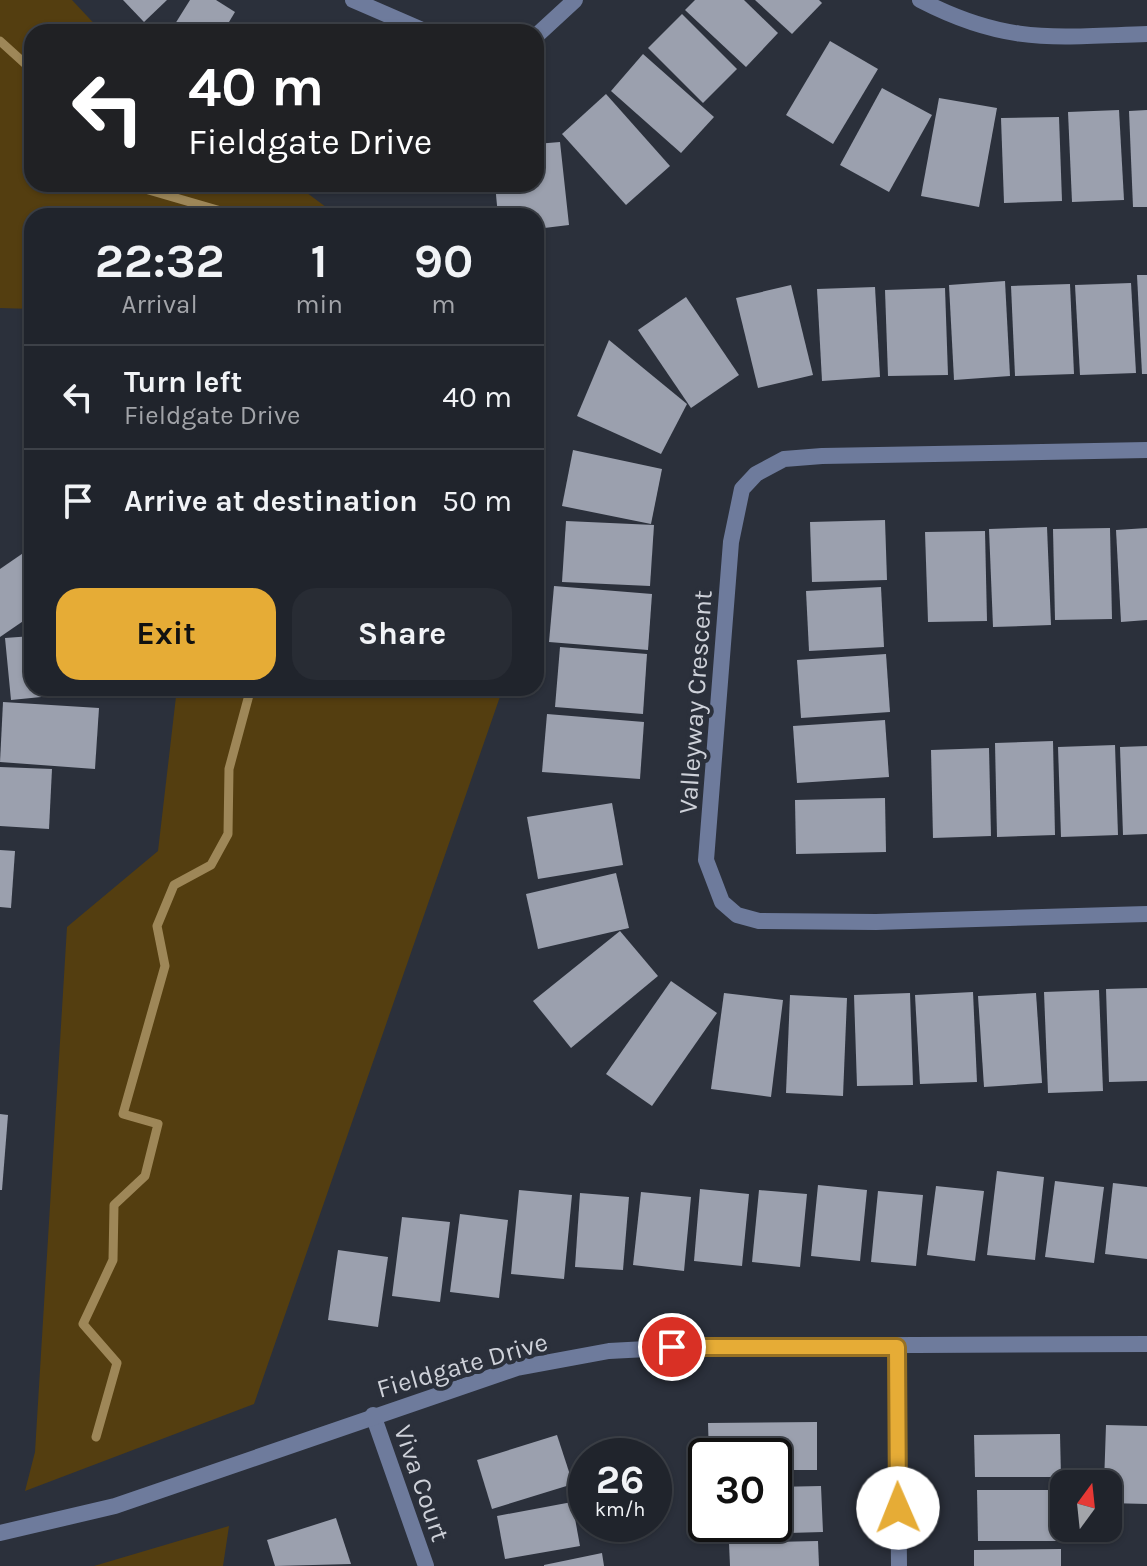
<!DOCTYPE html>
<html lang="en">
<head>
<meta charset="utf-8">
<style>
  body { margin:0; font-family:Karla,sans-serif; background:#282c34; color:#f1f3f6; height:100vh; display:flex; flex-direction:column; font-size:30px; white-space:nowrap }
  * { box-sizing:border-box; margin:0 }
  p { font-size:26px; color:#a2a4a9 }
  .icon { flex:none; width:44px; height:44px; fill:none; stroke:currentColor; stroke-width:2; stroke-linecap:round; stroke-linejoin:round }
  .map { position:relative; flex:1; overflow:hidden }
  .details { position:absolute; left:24px; top:208px; width:520px; height:488px; display:flex; flex-direction:column; background:#20242c; border-radius:24px; box-shadow:0 2px 6px #0004,0 0 0 2px #3d4148 }
  .details>* { flex:none }
  .hud { position:absolute; left:24px; top:24px; width:520px; height:168px; border-radius:24px; box-shadow:0 2px 6px #0004,0 0 0 2px #3d4148; background:#202124; color:#fff; overflow:hidden }
  .needle { width:52px; rotate:15deg }
  .fabs { position:absolute; left:1050px; top:1470px; display:grid; gap:16px }
  .fabs a { display:grid; place-items:center; width:72px; height:72px; border-radius:16px; background:#20242c; box-shadow:0 2px 6px #0004,0 0 0 2px #3d4148; font-size:40px }
  .speed { position:absolute; left:568px; top:1438px; display:flex; gap:16px; font-size:40px; font-weight:700; text-align:center }
  .speed>* { display:grid; place-content:center; width:104px; height:104px; border-radius:50%; background:#20242c; box-shadow:0 2px 6px #0004,0 0 0 2px #3d4148; line-height:1 }
  .speed small { font-size:20px; font-weight:400 }
  .speed .limit { border:4px solid #111; border-radius:12px; background:#fff; color:#111 }
  .pin { position:absolute; display:grid; place-items:center; width:68px; height:68px; color:#fff; margin:-34px; border:4px solid #fff; border-radius:50%; box-shadow:0 2px 8px #0007 }
  .me { position:absolute; width:88px; margin:-44px; rotate:359deg; stroke-linejoin:round; filter:drop-shadow(0 0 6px #0008) }
  .turn { display:flex; align-items:center; gap:28px; height:168px; padding:0 32px; font-size:36px }
  .turn .icon { width:104px; height:104px; stroke-width:2.5 }
  .turn b { display:block; font-size:56px; line-height:68px }
  .eta { display:flex; justify-content:space-evenly; align-items:center; height:136px; text-align:center }
  .eta b { font-size:48px; font-weight:700; line-height:56px }
  .cta { display:flex; gap:16px; margin-top:auto; padding:16px 32px }
  .cta a { flex:1; height:92px; border-radius:24px; background:#e6ac36; color:#111; font-size:32px; font-weight:700; line-height:92px; text-align:center }
  .cta a+a { background:#282c34; color:#f1f3f6 }
  ul { padding:0; list-style:none }
  li { display:flex; align-items:center; gap:24px; height:104px; padding:0 32px; border-top:2px solid #3d4148 }
  li div { flex:1 }
  li b { display:block; font-size:30px }
  li em { font-style:normal }
  .map>svg:first-child { display:block }
  .green { fill:#543e10 }
  .lines { fill:none; stroke-linecap:round; stroke-linejoin:round }
  .stream { stroke:#9e8758; stroke-width:9 }
  .building { fill:#9ba0ae }
  .street { stroke:#6e7b9c; stroke-width:16 }
  .route-casing { stroke:#967023; stroke-width:20 }
  .route { stroke:#e6ac36; stroke-width:14 }
  .labels { text-anchor:middle; stroke-width:8; stroke-linejoin:round; paint-order:stroke }
  .street-label { font-size:26px; fill:#ced1d9; stroke:#2b303b }
</style>
</head>
<body>
<div class="map">
<svg width="1147" height="1566" viewBox="0 0 1147 1566">
  <rect width="100%" height="100%" fill="#2b303b"/>
  <!-- green -->
  <g class="green">
    <path d="M0,0h72l30,32h-70v152h263l43,32h-306v93l-32,-1z"/>
    <path d="M177,688h326l-249,716 -229,87 10,-39 32,-525 91,-76z"/>
    <path d="M229,1526l-6,40h-129z"/>
  </g>
  <g class="lines">
    <!-- stream -->
    <g class="stream">
      <path d="M0,41l32,29"/>
      <path d="M128,184l110,32"/>
      <path d="M96,1437l21,-74 -34,-39 30,-64 1,-55 31,-29 13,-52 -35,-10 42,-148 -8,-40 17,-41 37,-20 17,-31 1,-65 20,-74 -1,-7"/>
    </g>
  </g>
  <!-- building -->
  <g class="building">
    <path d="M123,0h44l-23,22z"/>
    <path d="M190,0h26l19,12 -12,20h-53z"/>
    <path d="M695,0h49l34,33 -32,34 -61,-57z"/>
    <path d="M755,0h64l3,3 -30,31z"/>
    <path d="M682,14l55,55 -34,34 -55,-55z"/>
    <path d="M240,22l20,10h-25z"/>
    <path d="M830,41l48,28 -45,75 -47,-29z"/>
    <path d="M643,54l71,63 -33,36 -70,-62z"/>
    <path d="M882,88l50,27 -43,77 -49,-27z"/>
    <path d="M606,94l64,72 -44,39 -64,-71z"/>
    <path d="M939,98l58,10 -18,99 -58,-11z"/>
    <path d="M1119,110l5,90 -52,2 -4,-90z"/>
    <path d="M1147,110v97h-14l-4,-96z"/>
    <path d="M1059,117l3,84 -58,2 -3,-85z"/>
    <path d="M560,142l9,83 -33,4v-13h-38l-3,-32h41v-40z"/>
    <path d="M399,184h34l-2,10z"/>
    <path d="M1137,275h10v99h-5z"/>
    <path d="M1005,281l5,95 -56,4 -5,-95z"/>
    <path d="M1131,283l5,90 -56,2 -5,-90z"/>
    <path d="M1070,284l4,90 -59,2 -4,-90z"/>
    <path d="M791,285l22,90 -55,13 -22,-90z"/>
    <path d="M875,287l5,90 -58,4 -5,-92z"/>
    <path d="M945,288l3,87 -60,1 -3,-86z"/>
    <path d="M686,297l53,78 -48,33 -53,-78z"/>
    <path d="M609,340l78,64 -26,50 -84,-38z"/>
    <path d="M573,450l89,19 -11,55 -89,-18z"/>
    <path d="M885,520l2,60 -75,2 -2,-60z"/>
    <path d="M566,521l88,4 -4,61 -88,-4z"/>
    <path d="M1047,527l4,98 -58,2 -4,-98z"/>
    <path d="M1110,528l2,91 -57,1 -2,-91z"/>
    <path d="M1147,528v92l-26,2 -5,-92z"/>
    <path d="M985,531l2,90 -59,1 -3,-90z"/>
    <path d="M32,547v68l-32,22v-68z"/>
    <path d="M554,586l98,8 -4,56 -99,-8z"/>
    <path d="M881,587l3,60 -75,4 -3,-60z"/>
    <path d="M32,636v52l80,2 -101,10 -6,-62z"/>
    <path d="M560,647l87,7 -4,60 -88,-7z"/>
    <path d="M886,654l4,58 -89,6 -4,-58z"/>
    <path d="M3,702l96,6 -4,61 -95,-7z"/>
    <path d="M547,714l97,8 -4,57 -98,-7z"/>
    <path d="M885,720l4,57 -92,6 -4,-57z"/>
    <path d="M1053,741l2,94 -58,2 -2,-94z"/>
    <path d="M1115,745l3,90 -57,2 -3,-90z"/>
    <path d="M1147,746v88l-24,1 -3,-88z"/>
    <path d="M989,748l2,88 -58,2 -2,-88z"/>
    <path d="M0,767l52,2 -3,60 -49,-3z"/>
    <path d="M885,798l1,54 -90,2 -1,-54z"/>
    <path d="M612,803l11,62 -85,14 -11,-62z"/>
    <path d="M0,850l15,1 -4,57 -11,-1z"/>
    <path d="M616,873l13,55 -91,21 -12,-55z"/>
    <path d="M620,931l38,45 -87,72 -38,-47z"/>
    <path d="M671,981l46,32 -65,93 -46,-32z"/>
    <path d="M1147,988v93l-38,1 -3,-93z"/>
    <path d="M1099,990l4,101 -55,2 -4,-101z"/>
    <path d="M973,992l4,90 -57,2 -5,-89z"/>
    <path d="M724,993l59,7 -12,97 -60,-8z"/>
    <path d="M910,993l3,92 -56,1 -3,-91z"/>
    <path d="M1036,993l6,90 -58,4 -6,-91z"/>
    <path d="M790,995l57,3 -4,98 -57,-3z"/>
    <path d="M0,1114l8,1 -6,75h-2z"/>
    <path d="M997,1171l47,6 -9,83 -48,-5z"/>
    <path d="M1055,1181l49,6 -10,76 -49,-6z"/>
    <path d="M1113,1183l34,4v72l-42,-5z"/>
    <path d="M818,1185l49,5 -7,71 -49,-5z"/>
    <path d="M936,1186l48,5 -9,70 -48,-6z"/>
    <path d="M700,1189l49,5 -7,72 -48,-5z"/>
    <path d="M519,1190l53,5 -8,84 -53,-5z"/>
    <path d="M759,1190l48,4 -7,73 -48,-5z"/>
    <path d="M878,1191l45,4 -7,71 -45,-4z"/>
    <path d="M641,1192l50,5 -7,74 -51,-6z"/>
    <path d="M580,1193l49,4 -6,73 -48,-3z"/>
    <path d="M460,1214l48,6 -9,78 -49,-6z"/>
    <path d="M402,1217l48,5 -10,80 -48,-6z"/>
    <path d="M338,1250l50,7 -10,70 -50,-7z"/>
    <path d="M817,1422v48h-43v-14h-65l-1,-33z"/>
    <path d="M1106,1425l41,1v78l-39,-1v-19h-4z"/>
    <path d="M1060,1434l1,43h-86l-1,-42z"/>
    <path d="M557,1435l16,49 -81,25 -15,-49z"/>
    <path d="M821,1486l2,46 -102,3v-11h53v-37z"/>
    <path d="M977,1490h87l1,51h-87z"/>
    <path d="M572,1502l8,44 -75,13 -8,-43z"/>
    <path d="M336,1518l15,46 -76,2 -8,-26z"/>
    <path d="M818,1541l1,25h-89l-1,-23z"/>
    <path d="M1061,1549v17h-87v-16z"/>
    <path d="M602,1553l2,13h-60v-1z"/>
  </g>
  <g class="lines">
    <!-- street -->
    <g class="street">
      <path d="M353,0l74,32"/>
      <path d="M920,0c87,45 133,37 227,34"/>
      <path d="M536,36l39,-36"/>
      <path d="M1147,450l-325,6 -38,3 -28,15 -14,15 -11,53 -25,318 16,42 15,13 22,6 117,1 271,-8"/>
      <path d="M897,1347l2,219"/>
      <path d="M373,1415l53,151"/>
      <path d="M0,1533l115,-27 402,-138 92,-17 95,-5 443,-2"/>
    </g>
  </g>
  <g class="lines">
    <!-- route casing -->
    <g class="route-casing">
      <path id="route" d="M672,1347h225l1,161"/>
    </g>
    <!-- route -->
    <use href="#route" class="route"/>
  </g>
  <g class="labels">
    <!-- street labels -->
    <g class="street-label">
      <text transform="translate(695 702) rotate(-86)" y="9">Valleyway Crescent</text>
      <text transform="translate(462 1365) rotate(-16)" y="9">Fieldgate Drive</text>
      <text transform="translate(422 1483) rotate(71)" y="9">Viva Court</text>
    </g>
  </g>
</svg>
<div class="fabs">
<a><svg class="needle" viewBox="-14 -14 28 28"><path d="M0-13l5 13h-10z" fill="#e53935"/><path d="M0 13l5-13h-10z" fill="#a2a4a9"/></svg></a>
</div>
<div class="speed"><div>26<small>km/h</small></div><div class="limit">30</div></div>
<div class="pin" style="left:672px;top:1347px;background:#d93025"><svg class="icon" aria-label="arrive" viewBox="0 0 24 24"><path d="M6 21V4h12l-3 4 3 4H6"/></svg></div>
<svg class="me" style="left:898px;top:1508px" viewBox="-20 -20 40 40"><circle r="19" fill="#fff"/><path d="M0-13L10 11 0 6-10 11z" fill="#e6ac36"/></svg>
<div class="hud">
<div class="turn"><svg class="icon" aria-label="left" viewBox="0 0 24 24"><path d="M17 20v-9H6M10 6l-5 5 5 5"/></svg><div><b>40 m</b>Fieldgate Drive</div></div>
</div>
<section class="details">
<div class="eta">
<div><b>22:32</b><p>Arrival</p></div>
<div><b>1</b><p>min</p></div>
<div><b>90</b><p>m</p></div>
</div>
<ul>
<li><svg class="icon" aria-label="left" viewBox="0 0 24 24"><path d="M17 20v-9H6M10 6l-5 5 5 5"/></svg><div><b>Turn left</b><p>Fieldgate Drive</p></div><em>40 m</em></li>
<li><svg class="icon" aria-label="arrive" viewBox="0 0 24 24"><path d="M6 21V4h12l-3 4 3 4H6"/></svg><div><b>Arrive at destination</b></div><em>50 m</em></li>
</ul>
<div class="cta"><a>Exit</a><a>Share</a></div>
</section>
</div>
</body>
</html>
